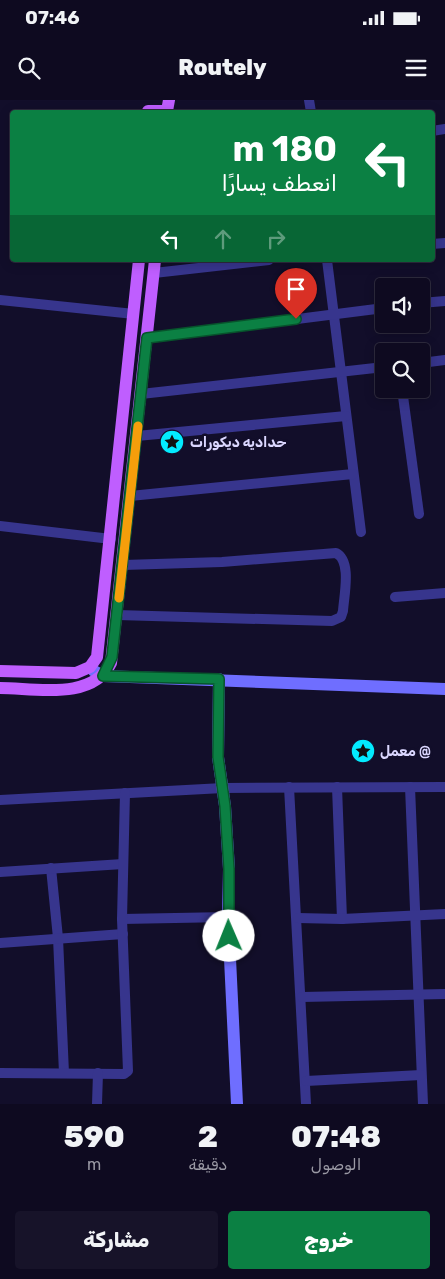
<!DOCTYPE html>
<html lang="ar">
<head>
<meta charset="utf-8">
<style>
  body { margin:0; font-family:Rubik,Cairo,sans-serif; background:#171329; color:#f1f3f6; direction:rtl; height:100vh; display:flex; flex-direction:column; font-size:19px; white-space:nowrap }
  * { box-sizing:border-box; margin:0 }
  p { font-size:16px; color:#9b9aa5 }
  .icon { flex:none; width:28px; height:28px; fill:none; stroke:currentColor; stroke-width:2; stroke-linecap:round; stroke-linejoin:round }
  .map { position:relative; height:1004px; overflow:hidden; direction:ltr }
  .sheet { display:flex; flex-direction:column; background:#0e0a20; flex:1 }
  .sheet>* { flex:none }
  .hud { position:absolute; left:10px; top:10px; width:425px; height:152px; border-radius:5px; box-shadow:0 2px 12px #0003,0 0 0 1px #2e2b3e; direction:rtl; background:#0b8043; color:#fff; overflow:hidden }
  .fabs { position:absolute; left:375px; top:178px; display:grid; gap:10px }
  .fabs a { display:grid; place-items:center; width:55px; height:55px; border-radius:5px; background:#0e0a20; box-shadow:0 2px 12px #0003,0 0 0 1px #2e2b3e; font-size:25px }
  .pin { position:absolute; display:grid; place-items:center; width:42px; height:42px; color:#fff; margin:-51px -21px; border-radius:50% 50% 50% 0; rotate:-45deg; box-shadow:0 0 5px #0007 }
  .pin .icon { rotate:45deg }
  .me { position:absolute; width:55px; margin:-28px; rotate:359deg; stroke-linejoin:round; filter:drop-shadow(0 0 4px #0008) }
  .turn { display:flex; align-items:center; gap:18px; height:105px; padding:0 15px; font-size:22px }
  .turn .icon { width:65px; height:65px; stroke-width:2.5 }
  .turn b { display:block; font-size:35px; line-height:42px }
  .lanes { display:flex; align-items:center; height:48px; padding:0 15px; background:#0003; justify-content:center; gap:25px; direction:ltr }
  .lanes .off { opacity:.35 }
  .eta { display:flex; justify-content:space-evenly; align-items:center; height:85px; text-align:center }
  .eta b { font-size:30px; font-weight:800; line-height:35px }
  .primary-button { display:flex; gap:10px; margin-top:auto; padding:10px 15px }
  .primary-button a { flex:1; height:58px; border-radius:5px; background:#0b8043; color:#fff; font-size:20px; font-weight:800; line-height:58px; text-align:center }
  .primary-button a+a { background:#171329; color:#f1f3f6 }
  .status { display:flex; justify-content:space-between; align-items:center; height:35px; padding:0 25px; background:#0e0a20; direction:ltr }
  .status svg { height:14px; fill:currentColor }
  header { display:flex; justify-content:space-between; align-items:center; height:65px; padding:0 15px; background:#0e0a20; font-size:22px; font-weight:800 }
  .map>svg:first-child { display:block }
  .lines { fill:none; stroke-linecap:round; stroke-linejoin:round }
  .street { stroke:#37358d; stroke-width:10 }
  .secondary { stroke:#6f6eff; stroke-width:12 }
  .primary { stroke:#bf5eff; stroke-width:12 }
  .route-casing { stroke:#07532c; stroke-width:12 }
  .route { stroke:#0b8043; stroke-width:9 }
  .slow { stroke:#f59e0b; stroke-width:9 }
  .labels { text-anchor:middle; stroke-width:5; stroke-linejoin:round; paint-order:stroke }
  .poi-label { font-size:14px; font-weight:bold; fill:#dbd7ff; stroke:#120e2a; text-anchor:start }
</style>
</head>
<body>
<div class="status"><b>07:46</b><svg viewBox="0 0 49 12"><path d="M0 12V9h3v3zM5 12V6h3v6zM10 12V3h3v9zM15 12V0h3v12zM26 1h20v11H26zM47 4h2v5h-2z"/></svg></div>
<header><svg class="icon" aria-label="menu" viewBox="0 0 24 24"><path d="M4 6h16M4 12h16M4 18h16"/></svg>Routely<svg class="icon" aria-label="search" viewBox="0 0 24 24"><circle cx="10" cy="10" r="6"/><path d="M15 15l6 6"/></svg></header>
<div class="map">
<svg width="445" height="1004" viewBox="0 0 445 1004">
  <rect width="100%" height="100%" fill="#120e2a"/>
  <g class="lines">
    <!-- street -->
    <g class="street">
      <path d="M309,0l2,12"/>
      <path d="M432,31l13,-2"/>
      <path d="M432,144l13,-1"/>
      <path d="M327,160l34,272"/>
      <path d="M154,173l115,-13"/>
      <path d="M0,200l134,14"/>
      <path d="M421,203l24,-2"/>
      <path d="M147,238l237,-30"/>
      <path d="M421,263l24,-3"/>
      <path d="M402,289l17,125"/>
      <path d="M141,294l243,-27"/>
      <path d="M137,336l209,-20"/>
      <path d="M130,396l223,-22"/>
      <path d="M0,426l111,13"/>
      <path d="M395,497l50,-4"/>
      <path d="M117,515l215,6 9,-4 2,-6c1,-16 9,-50 -7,-58l-114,9 -99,3"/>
      <path d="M289,687l17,317"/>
      <path d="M337,687l5,132"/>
      <path d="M410,687l13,317"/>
      <path d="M0,700l223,-12 222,-1"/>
      <path d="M51,768l7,70 6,135"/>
      <path d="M0,772l123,-8"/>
      <path d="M298,818l44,1 103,-5"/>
      <path d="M122,819l106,-2"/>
      <path d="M0,843l123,-9"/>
      <path d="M302,897l143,-3"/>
      <path d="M0,973l124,1 4,-3 -6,-152 3,-126"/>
      <path d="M306,981l115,-6"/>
      <path d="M97,1004l1,-31"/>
    </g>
    <!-- secondary -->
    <g class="secondary">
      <path d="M94,571l9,5 342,13"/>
      <path d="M219,579l-1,78 7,49 4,63 -1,48 9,187"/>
    </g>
    <!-- primary -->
    <g class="primary">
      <path d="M148,11h19l2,-11"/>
      <path d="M0,571l76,2 14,-6 7,-10 42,-397"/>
      <path d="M0,588c35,0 92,13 111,-25l44,-403"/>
    </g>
  </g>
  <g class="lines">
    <!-- route casing -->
    <g class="route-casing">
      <path id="route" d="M229,836v-67l-4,-63 -7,-49 1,-78 -116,-3 9,-19 35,-319 149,-19"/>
    </g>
    <!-- route -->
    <use href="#route" class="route"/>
    <!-- slow -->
    <path class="slow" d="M119,498l19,-172"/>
  </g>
  <!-- icons -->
  <defs>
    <g id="sight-disc" transform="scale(1.25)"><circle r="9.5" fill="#03ebff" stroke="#120e2a"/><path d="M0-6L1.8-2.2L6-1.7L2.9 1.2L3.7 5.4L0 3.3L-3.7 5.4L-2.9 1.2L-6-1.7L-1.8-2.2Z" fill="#111"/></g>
  </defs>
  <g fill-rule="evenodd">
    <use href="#sight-disc" x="172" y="342"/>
    <use href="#sight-disc" x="363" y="651"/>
  </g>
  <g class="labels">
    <!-- poi labels -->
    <g class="poi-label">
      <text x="190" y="347">حداديه ديكورات</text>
      <text x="380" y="656">معمل @</text>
    </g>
  </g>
</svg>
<div class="fabs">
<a><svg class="icon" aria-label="sound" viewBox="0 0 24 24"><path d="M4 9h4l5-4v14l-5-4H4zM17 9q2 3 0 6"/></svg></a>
<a><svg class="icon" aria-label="search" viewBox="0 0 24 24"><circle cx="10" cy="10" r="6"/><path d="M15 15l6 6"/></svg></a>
</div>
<div class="pin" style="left:296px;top:219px;background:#d93025"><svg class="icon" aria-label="arrive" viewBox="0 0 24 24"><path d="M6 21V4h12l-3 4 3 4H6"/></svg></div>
<svg class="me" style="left:229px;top:836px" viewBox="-20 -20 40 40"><circle r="19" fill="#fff"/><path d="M0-13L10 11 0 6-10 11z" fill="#0b8043"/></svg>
<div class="hud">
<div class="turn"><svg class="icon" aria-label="left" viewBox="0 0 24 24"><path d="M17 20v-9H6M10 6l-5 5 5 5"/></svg><div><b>180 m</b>انعطف يسارًا</div></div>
<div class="lanes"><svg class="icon" aria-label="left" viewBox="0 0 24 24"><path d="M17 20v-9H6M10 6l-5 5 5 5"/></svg><svg class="icon off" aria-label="ahead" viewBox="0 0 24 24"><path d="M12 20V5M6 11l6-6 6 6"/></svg><svg class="icon off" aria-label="right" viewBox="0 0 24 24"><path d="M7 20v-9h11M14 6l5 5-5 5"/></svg></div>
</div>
</div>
<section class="sheet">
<div class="eta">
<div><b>07:48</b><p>الوصول</p></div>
<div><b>2</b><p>دقيقة</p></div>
<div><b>590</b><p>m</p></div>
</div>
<div class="primary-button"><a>خروج</a><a>مشاركة</a></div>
</section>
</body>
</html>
